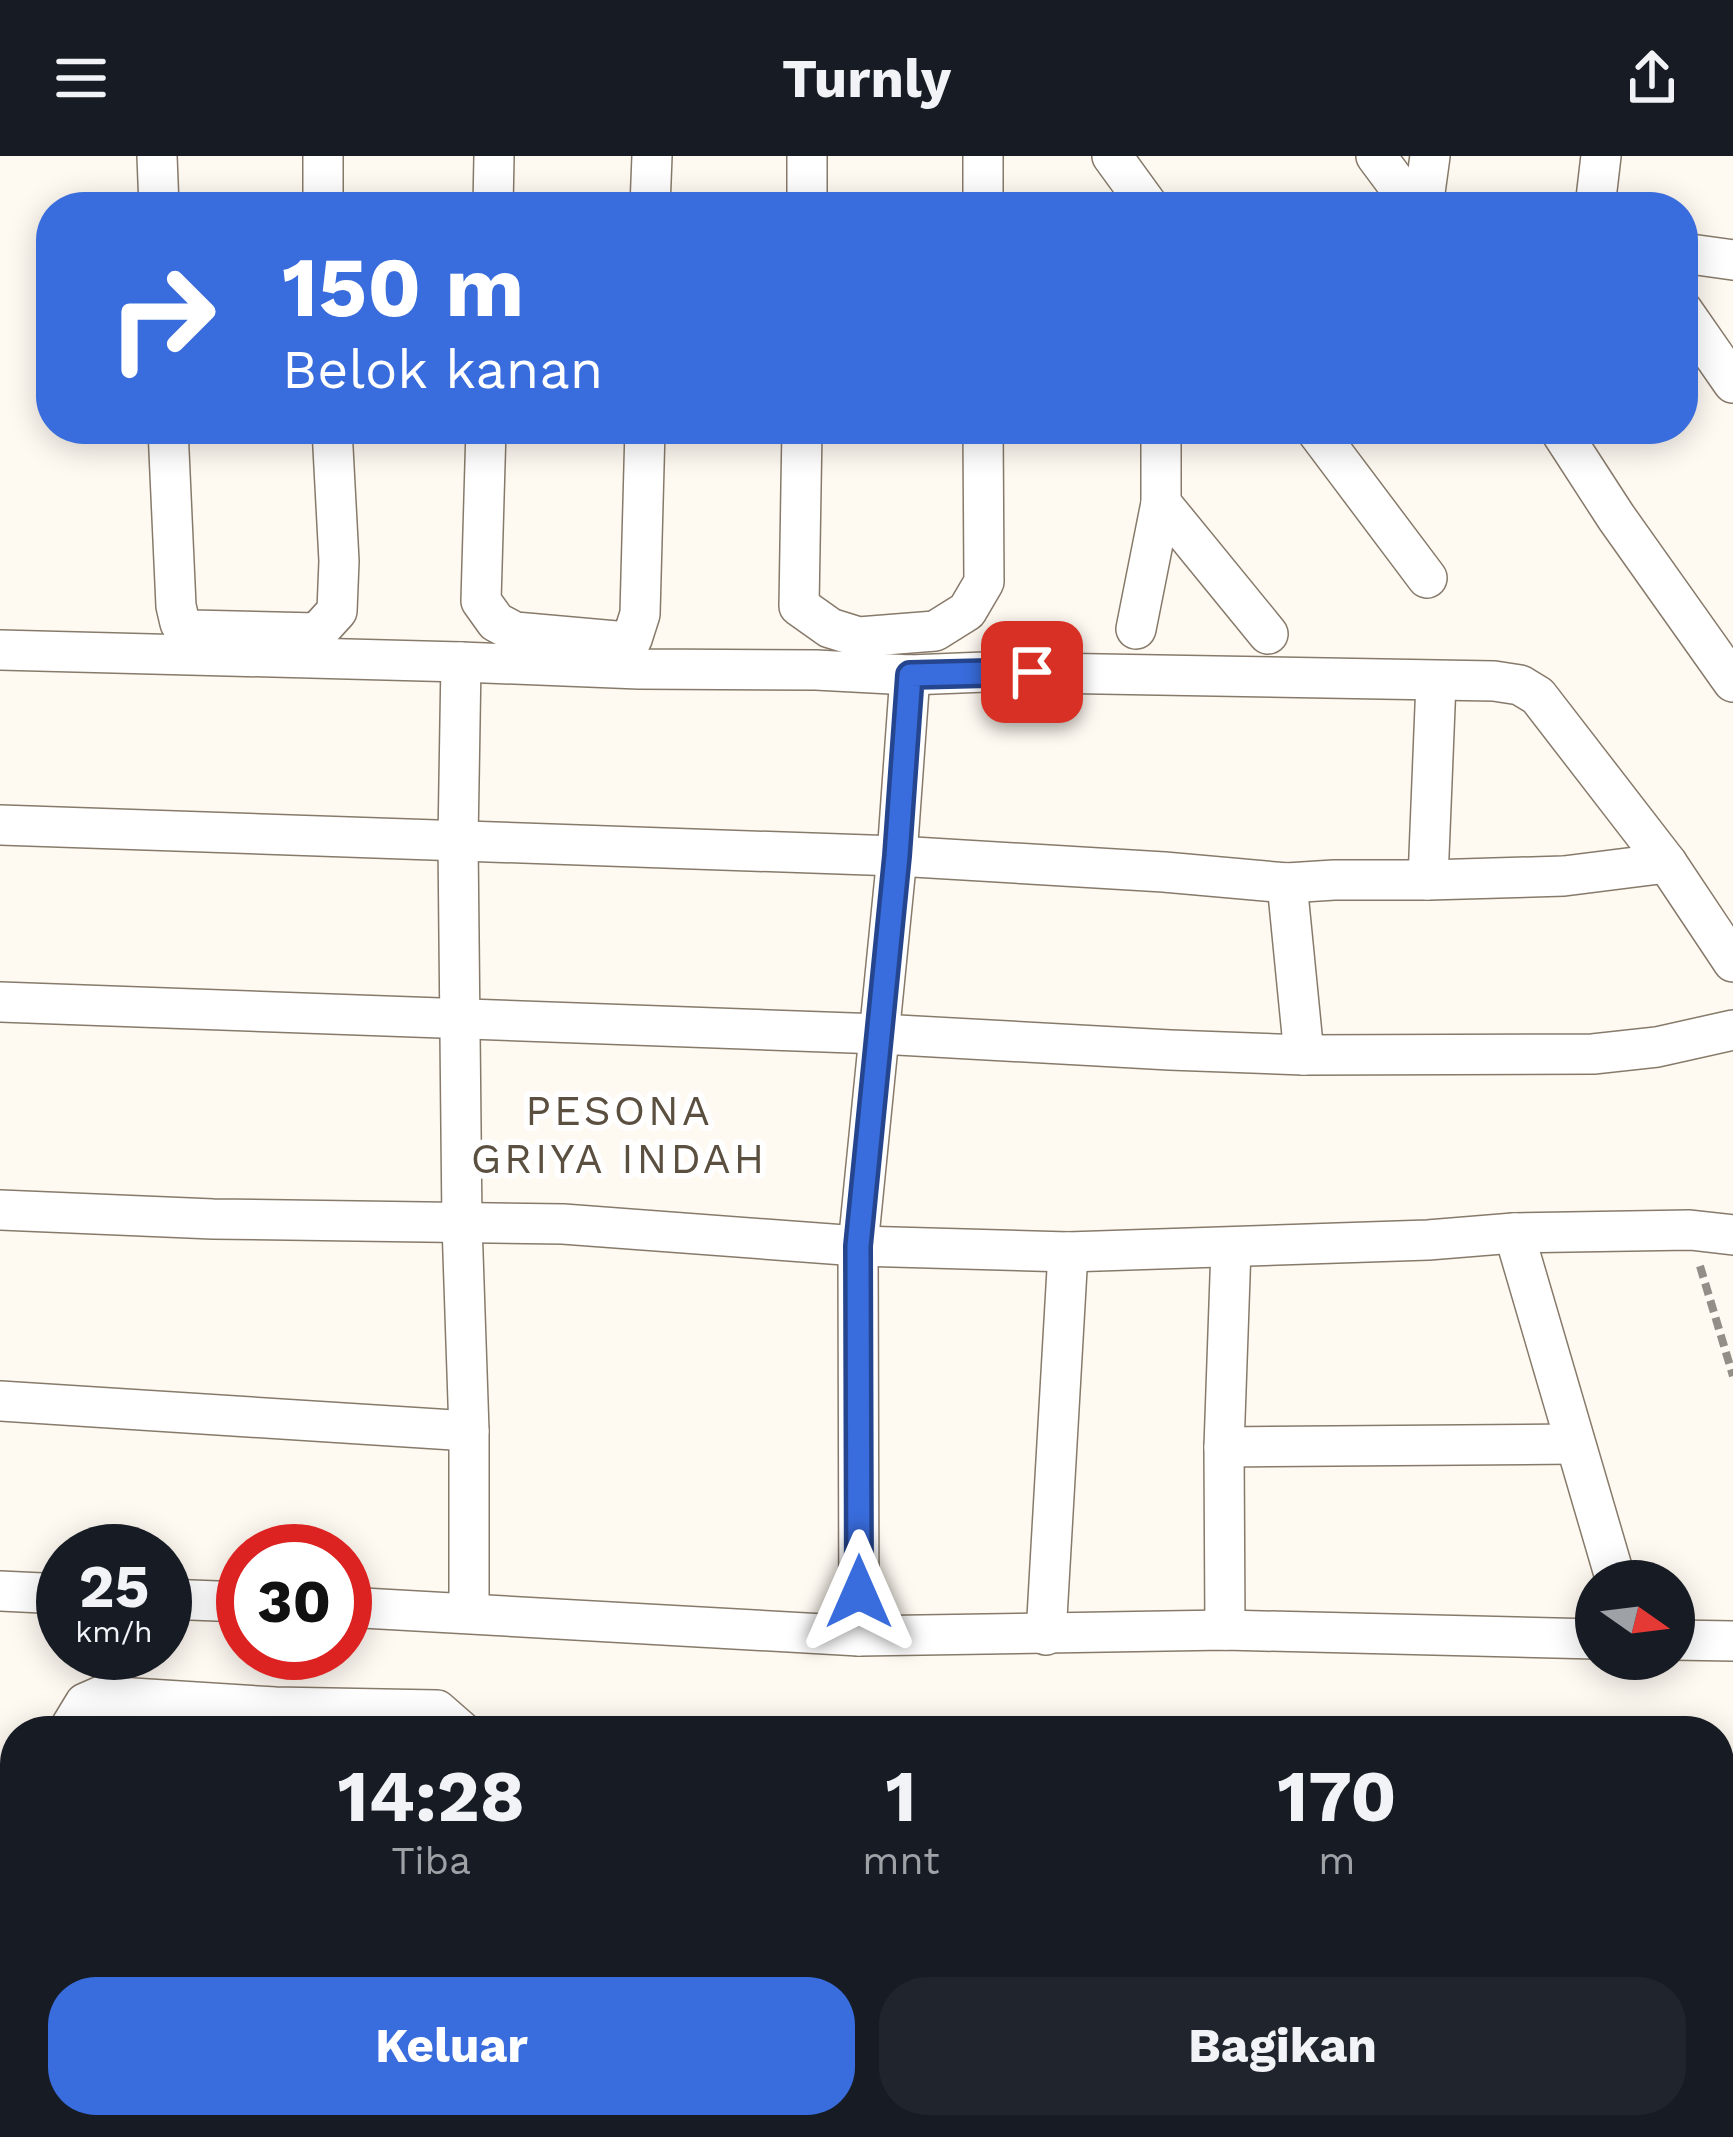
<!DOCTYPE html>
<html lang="id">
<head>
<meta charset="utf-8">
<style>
  body { margin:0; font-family:"Work Sans",sans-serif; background:#20242c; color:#f1f3f6; height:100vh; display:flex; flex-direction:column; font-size:45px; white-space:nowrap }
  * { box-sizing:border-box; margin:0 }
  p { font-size:39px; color:#9ea1a6 }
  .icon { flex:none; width:66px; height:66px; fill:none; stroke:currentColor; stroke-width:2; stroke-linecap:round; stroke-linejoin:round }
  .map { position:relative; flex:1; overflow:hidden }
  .sheet { position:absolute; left:0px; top:1560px; width:1734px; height:423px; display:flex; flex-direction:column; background:#171b24; border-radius:48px 48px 0 0; box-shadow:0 6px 30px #0003 }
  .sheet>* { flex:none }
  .banner { position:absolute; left:36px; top:36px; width:1662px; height:252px; border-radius:48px; box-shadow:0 6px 30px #0003; background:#396cdc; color:#fff; overflow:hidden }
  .needle { width:78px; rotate:104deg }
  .tools { position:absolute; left:1575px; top:1404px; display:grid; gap:24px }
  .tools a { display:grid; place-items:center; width:120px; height:120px; border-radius:50%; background:#171b24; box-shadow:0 6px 30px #0003; font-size:60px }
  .speed { position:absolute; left:36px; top:1368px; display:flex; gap:24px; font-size:60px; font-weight:700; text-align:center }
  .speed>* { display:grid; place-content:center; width:156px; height:156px; border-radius:50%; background:#171b24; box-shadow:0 6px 30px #0003; line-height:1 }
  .speed small { font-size:30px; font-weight:400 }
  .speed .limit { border:18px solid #d22; background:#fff; color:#111 }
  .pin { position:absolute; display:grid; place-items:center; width:102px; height:102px; color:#fff; margin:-51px; border-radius:24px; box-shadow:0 6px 18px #0006 }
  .me { position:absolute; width:132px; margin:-66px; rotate:0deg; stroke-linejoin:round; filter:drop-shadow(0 0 9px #0008) }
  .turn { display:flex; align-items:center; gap:42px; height:252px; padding:0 48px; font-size:54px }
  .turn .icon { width:156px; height:156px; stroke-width:2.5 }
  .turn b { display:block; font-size:84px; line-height:102px }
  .eta { display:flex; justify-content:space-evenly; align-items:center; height:204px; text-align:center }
  .eta b { font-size:72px; font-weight:700; line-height:84px }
  .primary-button { display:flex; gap:24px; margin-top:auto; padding:24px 48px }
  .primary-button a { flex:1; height:138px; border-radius:48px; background:#396cdc; color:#fff; font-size:48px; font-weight:700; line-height:138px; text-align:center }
  .primary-button a+a { background:#20242c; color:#f1f3f6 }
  header { display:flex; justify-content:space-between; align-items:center; height:156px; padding:0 48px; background:#171b24; font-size:54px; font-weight:700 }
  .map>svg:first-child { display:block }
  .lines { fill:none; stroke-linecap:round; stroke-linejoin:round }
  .minor-casing { stroke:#877a6a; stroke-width:42 }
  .path { stroke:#938e87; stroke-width:8; stroke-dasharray:12 6; stroke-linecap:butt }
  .minor { stroke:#fff; stroke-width:39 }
  .route-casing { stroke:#25468f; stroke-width:30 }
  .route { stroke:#396cdc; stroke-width:21 }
  .labels { text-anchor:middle; stroke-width:12; stroke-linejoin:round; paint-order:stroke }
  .neighbourhood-label { font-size:42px; letter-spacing:3px; fill:#5b4f40; stroke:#fff }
</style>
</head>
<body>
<header><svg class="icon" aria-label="menu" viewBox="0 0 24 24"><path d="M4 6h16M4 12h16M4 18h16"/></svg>Turnly<svg class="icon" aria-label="share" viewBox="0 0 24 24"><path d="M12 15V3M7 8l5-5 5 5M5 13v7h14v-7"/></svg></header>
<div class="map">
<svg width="1733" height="1981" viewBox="0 0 1733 1981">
  <rect width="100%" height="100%" fill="#fef9f1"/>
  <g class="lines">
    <!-- minor casing -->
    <g class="minor-casing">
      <g id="minor">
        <path d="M157,0l2,51"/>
        <path d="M323,0v51"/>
        <path d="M983,0v51"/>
        <path d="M1112,0l37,51"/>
        <path d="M1376,0l38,51"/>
        <path d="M493,51l1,-51"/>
        <path d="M650,51l2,-51"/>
        <path d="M807,51v-51"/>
        <path d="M1423,51l7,-51"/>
        <path d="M1595,51l6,-51"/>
        <path d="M1683,97l50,7"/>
        <path d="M1683,155l50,72"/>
        <path d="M168,273l8,177 4,17 12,7 125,3 20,-22 2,-50 -7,-132"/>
        <path d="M486,273l-5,172 15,21 19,10 101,9 16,-2 8,-25 5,-185"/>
        <path d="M802,273l-3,177 31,22 29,9 76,-6 32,-20 17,-29 -1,-153"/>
        <path d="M1315,273l112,149"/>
        <path d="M1559,273l57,88 117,165"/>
        <path d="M1161,347l107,131"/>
        <path d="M1136,473l25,-126v-74"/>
        <path d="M0,494l461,12 178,7 177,1 94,5 75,-3 509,9 26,4 18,11 129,167 66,99"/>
        <path d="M461,506l-3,179 4,383 7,207v182"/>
        <path d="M0,669l897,31 267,16 123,11 47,-3h94l8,-198"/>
        <path d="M1428,724l136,-4 103,-13"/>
        <path d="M1287,727l17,172"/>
        <path d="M0,846l880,32 290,16 134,5 289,-1 64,-7 76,-17"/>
        <path d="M0,1054l213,9 350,5 295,22 210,6 360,-12 86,-7 176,-3 43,5"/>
        <path d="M1514,1077l102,348"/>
        <path d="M0,1245l469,30"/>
        <path d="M1224,1291l351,-3"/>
        <path d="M0,1435l63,3"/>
        <path d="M165,1443l78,3"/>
        <path d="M345,1451l514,29 366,-6 371,9"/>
        <path d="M1225,1474l-1,-183 7,-199"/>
        <path d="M1046,1479l22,-383"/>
        <path d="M859,1480l-1,-390 39,-390 13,-181"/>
        <path d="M1674,1484l59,1"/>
        <path d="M68,1575l17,-28 16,-7 174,11 162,3 24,21"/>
        <path d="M46,1981l1,-13"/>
        <path d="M253,1981l1,-13"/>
        <path d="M451,1981l1,-13"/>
      </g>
    </g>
    <!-- path -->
    <path class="path" d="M1700,1110l33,110"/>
    <!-- minor -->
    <use href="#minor" class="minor"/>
  </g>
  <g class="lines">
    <!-- route casing -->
    <g class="route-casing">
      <path id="route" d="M859,1436l-1,-346 39,-390 13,-181 122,-3"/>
    </g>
    <!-- route -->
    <use href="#route" class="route"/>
  </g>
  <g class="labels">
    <!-- neighbourhood labels -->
    <g class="neighbourhood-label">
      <text x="619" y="969">PESONA<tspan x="619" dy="48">GRIYA INDAH</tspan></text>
    </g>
  </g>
</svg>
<div class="tools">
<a><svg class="needle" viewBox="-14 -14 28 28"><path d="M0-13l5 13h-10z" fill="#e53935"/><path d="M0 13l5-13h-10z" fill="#9ea1a6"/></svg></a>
</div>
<div class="speed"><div>25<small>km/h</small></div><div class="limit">30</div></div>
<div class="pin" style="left:1032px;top:516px;background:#d93025"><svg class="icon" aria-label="arrive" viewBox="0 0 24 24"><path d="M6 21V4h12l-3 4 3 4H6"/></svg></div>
<svg class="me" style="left:859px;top:1436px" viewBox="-20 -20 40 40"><path d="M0-17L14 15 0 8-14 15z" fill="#396cdc" stroke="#fff" stroke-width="4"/></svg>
<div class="banner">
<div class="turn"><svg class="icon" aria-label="right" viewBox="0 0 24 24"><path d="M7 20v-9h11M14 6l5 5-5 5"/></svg><div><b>150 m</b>Belok kanan</div></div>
</div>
<section class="sheet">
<div class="eta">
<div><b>14:28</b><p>Tiba</p></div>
<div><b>1</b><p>mnt</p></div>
<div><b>170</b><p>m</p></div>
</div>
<div class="primary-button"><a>Keluar</a><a>Bagikan</a></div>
</section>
</div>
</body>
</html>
